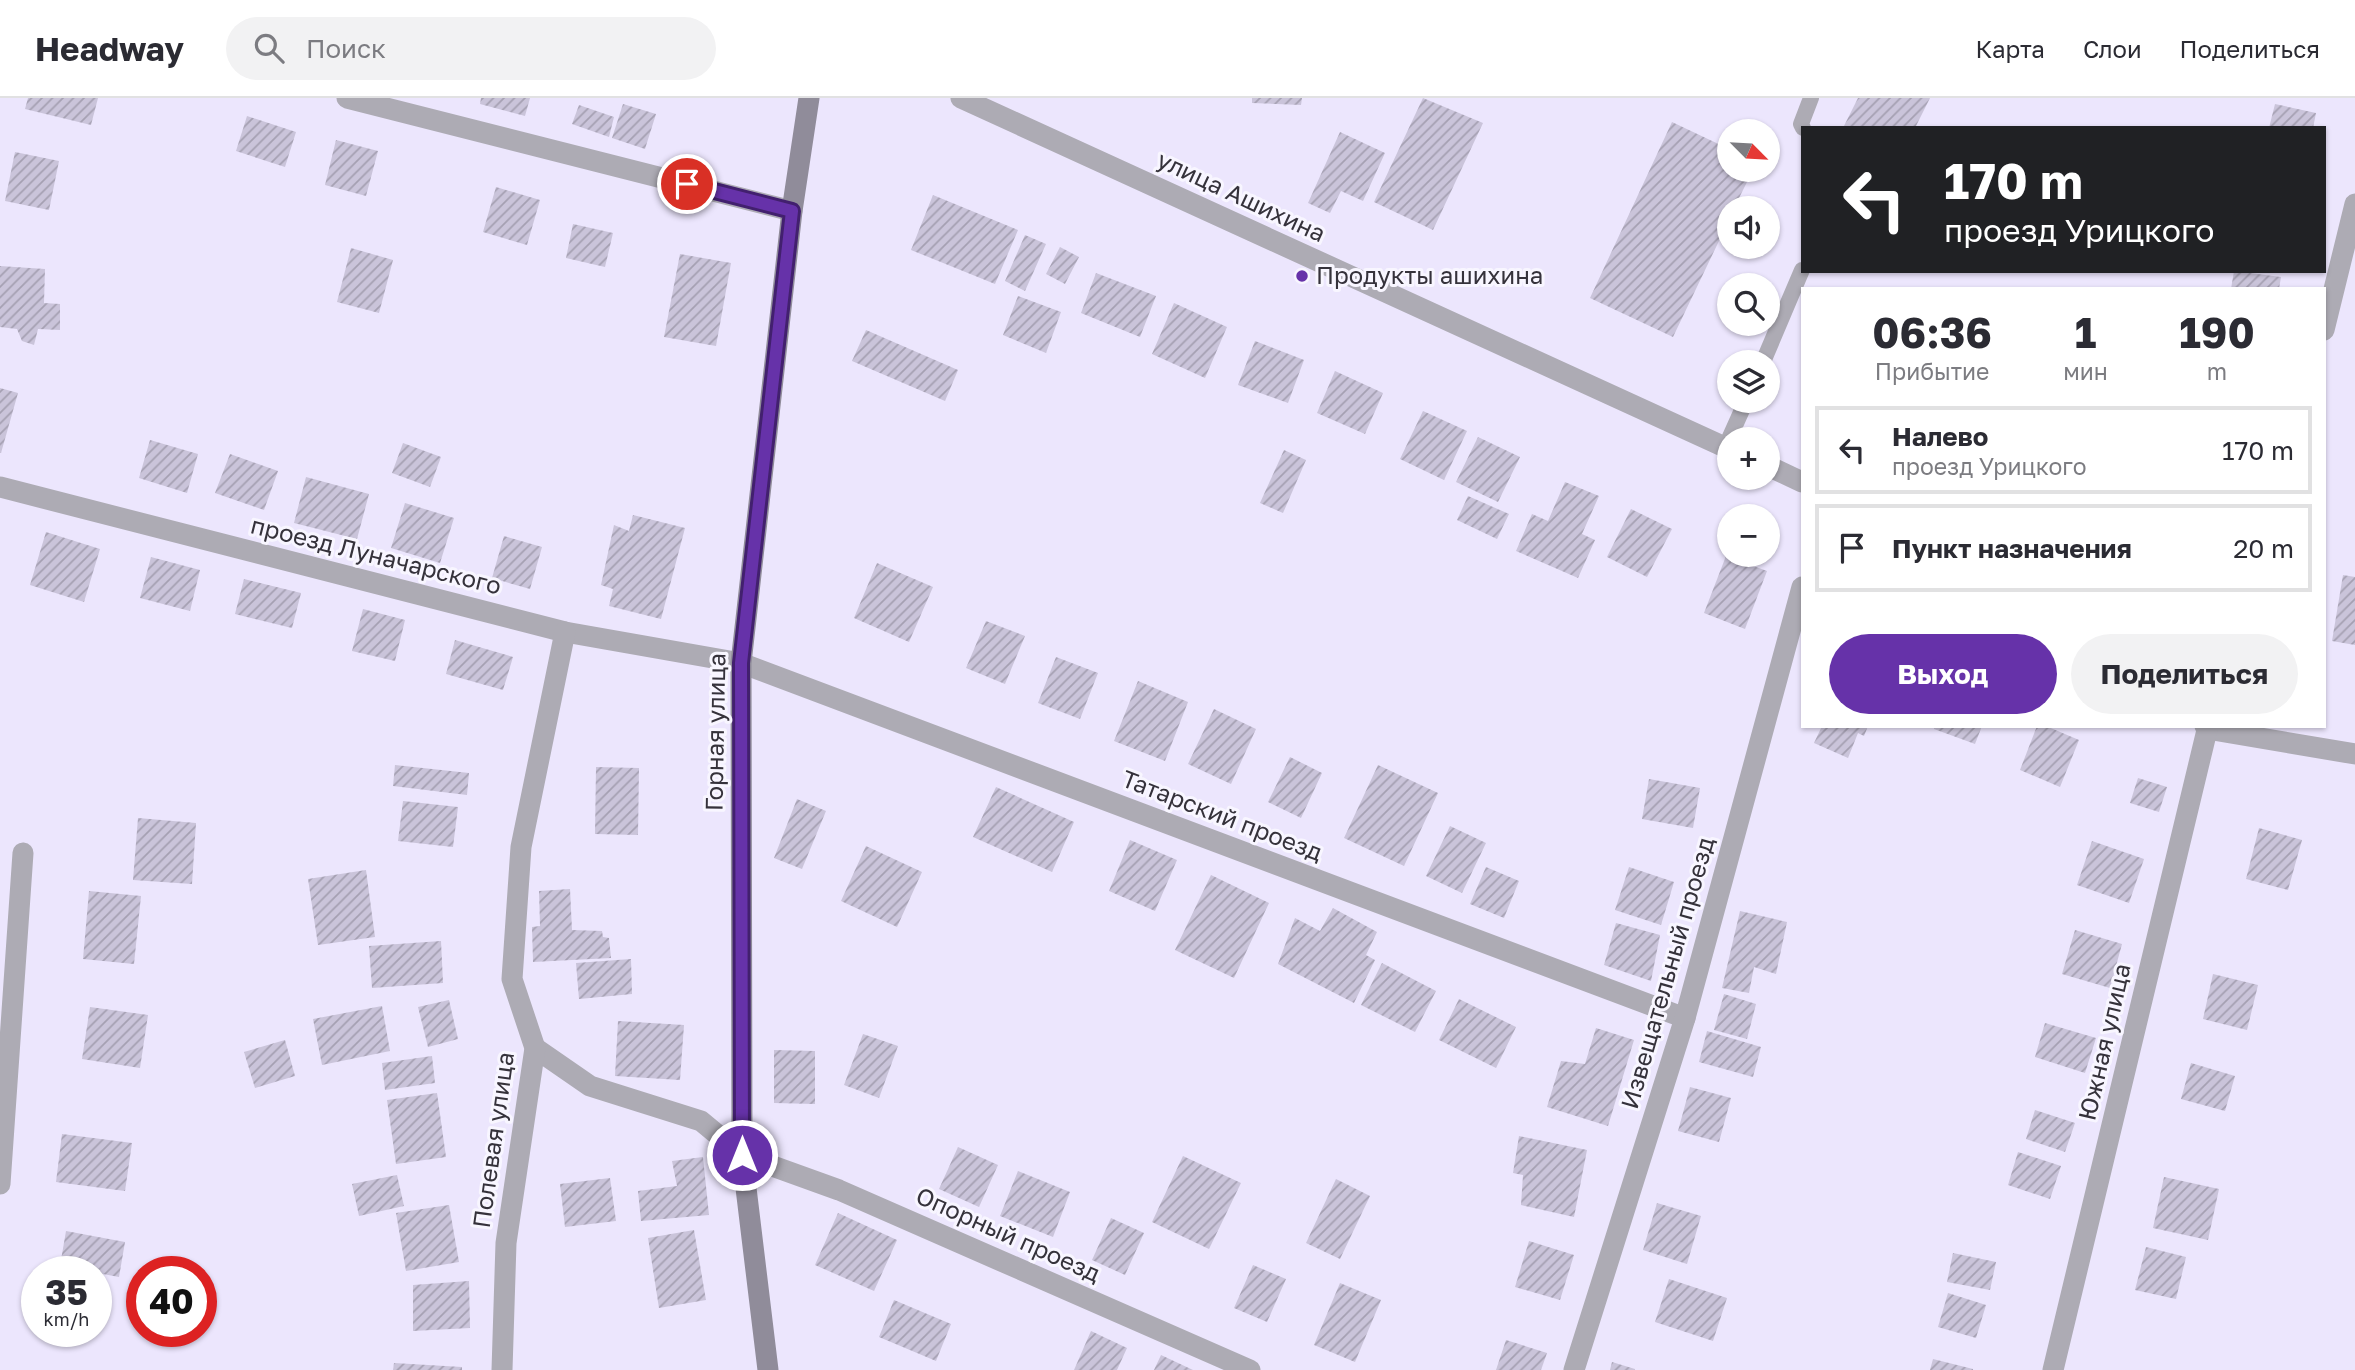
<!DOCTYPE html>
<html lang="ru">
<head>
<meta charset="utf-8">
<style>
  body { margin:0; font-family:"Golos Text",sans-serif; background:#f2f2f3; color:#2b2b33; height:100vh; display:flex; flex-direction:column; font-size:26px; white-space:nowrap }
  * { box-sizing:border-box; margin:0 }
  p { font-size:23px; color:#7c7c81 }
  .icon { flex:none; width:38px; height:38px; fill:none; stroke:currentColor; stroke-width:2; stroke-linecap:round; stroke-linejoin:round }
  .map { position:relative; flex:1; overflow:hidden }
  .sheet { position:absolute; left:1801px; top:189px; width:525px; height:441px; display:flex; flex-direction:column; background:#fff; border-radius:0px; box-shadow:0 2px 5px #0004 }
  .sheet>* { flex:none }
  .top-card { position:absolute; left:1801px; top:28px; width:525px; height:147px; border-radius:0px; box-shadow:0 2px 5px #0004; background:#202124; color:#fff; overflow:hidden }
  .needle { width:46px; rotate:114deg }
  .fabs { position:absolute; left:1717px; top:21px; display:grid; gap:14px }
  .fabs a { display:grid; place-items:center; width:63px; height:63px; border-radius:50%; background:#fff; box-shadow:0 2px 5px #0004; font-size:35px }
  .speed { position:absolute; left:21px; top:1158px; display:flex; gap:14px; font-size:35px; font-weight:700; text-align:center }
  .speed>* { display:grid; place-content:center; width:91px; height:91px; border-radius:50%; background:#fff; box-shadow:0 2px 5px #0004; line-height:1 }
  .speed small { font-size:18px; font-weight:400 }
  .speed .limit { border:10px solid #d22; background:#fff; color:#111 }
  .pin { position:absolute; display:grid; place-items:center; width:60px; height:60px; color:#fff; margin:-30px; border:4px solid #fff; border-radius:50%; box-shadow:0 2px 7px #0007 }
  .me { position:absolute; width:77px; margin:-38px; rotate:0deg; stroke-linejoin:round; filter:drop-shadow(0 0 5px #0008) }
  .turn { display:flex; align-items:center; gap:24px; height:147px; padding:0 28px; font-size:32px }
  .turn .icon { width:91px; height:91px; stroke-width:2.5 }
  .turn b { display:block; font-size:49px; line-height:60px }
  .eta { display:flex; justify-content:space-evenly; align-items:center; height:119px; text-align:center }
  .eta b { font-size:42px; font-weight:700; line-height:49px }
  .primary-button { display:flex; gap:14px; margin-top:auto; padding:14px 28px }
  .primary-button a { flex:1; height:80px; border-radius:42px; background:#6632a9; color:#fff; font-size:28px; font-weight:700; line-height:80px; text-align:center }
  .primary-button a+a { background:#f2f2f3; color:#2b2b33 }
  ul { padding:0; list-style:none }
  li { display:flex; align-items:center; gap:21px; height:88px; margin:0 14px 10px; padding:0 14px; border:4px solid #e1e1e2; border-radius:0px }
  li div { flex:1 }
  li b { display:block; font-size:26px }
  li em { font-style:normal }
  header { display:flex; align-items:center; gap:42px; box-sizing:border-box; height:98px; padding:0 35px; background:#fff; border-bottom:2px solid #e1e1e2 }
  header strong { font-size:33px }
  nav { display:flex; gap:38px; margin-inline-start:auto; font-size:24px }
  .search { width:490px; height:63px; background:#f2f2f3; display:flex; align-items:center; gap:18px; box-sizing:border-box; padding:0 24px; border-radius:38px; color:#7c7c81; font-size:26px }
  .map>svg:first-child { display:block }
  .building { fill:url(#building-hatch) }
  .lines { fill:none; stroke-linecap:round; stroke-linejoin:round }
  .lane { stroke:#adabb4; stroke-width:16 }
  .street { stroke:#adabb4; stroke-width:21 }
  .secondary { stroke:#908c9a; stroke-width:21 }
  .route-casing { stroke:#42206e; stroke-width:18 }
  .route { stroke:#6632a9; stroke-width:12 }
  .poi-dot { fill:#6632a9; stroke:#f8f6ff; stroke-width:2.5 }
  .labels { text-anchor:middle; stroke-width:6; stroke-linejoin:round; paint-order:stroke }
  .street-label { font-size:24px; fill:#35323b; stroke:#f8f6ff }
  .poi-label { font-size:24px; fill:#35323b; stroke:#f8f6ff; text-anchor:start }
</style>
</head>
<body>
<header>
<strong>Headway</strong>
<div class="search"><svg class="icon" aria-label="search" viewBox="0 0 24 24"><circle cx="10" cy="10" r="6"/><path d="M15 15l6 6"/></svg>Поиск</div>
<nav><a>Карта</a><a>Слои</a><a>Поделиться</a></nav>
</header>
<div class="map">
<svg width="2355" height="1272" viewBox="0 0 2355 1272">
  <defs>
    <pattern id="building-hatch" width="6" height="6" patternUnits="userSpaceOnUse" patternTransform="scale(1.75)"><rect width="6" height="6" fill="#cac4da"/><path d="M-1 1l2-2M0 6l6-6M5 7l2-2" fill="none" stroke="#a5a0b2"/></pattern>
  </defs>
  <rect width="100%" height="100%" fill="#ece6fd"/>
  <!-- building -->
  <g class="building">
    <path d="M28,0h70l-7,27 -66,-16z"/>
    <path d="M481,0h49l-5,18 -45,-12z"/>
    <path d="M1252,0h50l-1,7 -49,-2z"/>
    <path d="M1423,0l60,25 -50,107 -59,-28z"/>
    <path d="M1858,0h72l-15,30h-72z"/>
    <path d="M623,6l33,10 -11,35 -33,-11z"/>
    <path d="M2275,6l41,9 -3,15h-44z"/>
    <path d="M579,7l35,12 -5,20 -37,-13z"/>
    <path d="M247,18l49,16 -11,35 -49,-16z"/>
    <path d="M1672,24l57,27v21h24l-19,38h-5v12l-56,117 -83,-39z"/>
    <path d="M1340,34l45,21 -22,48 -22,-10 -11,22 -22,-10z"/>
    <path d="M336,42l42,11 -12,45 -41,-11z"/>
    <path d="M15,54l44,9 -10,49 -44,-9z"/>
    <path d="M496,89l44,13 -13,45 -44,-13z"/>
    <path d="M933,97l85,35 -23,54 -84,-34z"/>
    <path d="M573,126l40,9 -8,34 -39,-9z"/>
    <path d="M1025,137l21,9 -21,47 -20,-10z"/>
    <path d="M1060,149l19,10 -14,27 -19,-10z"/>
    <path d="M351,150l42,12 -14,53 -42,-11z"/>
    <path d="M680,156l51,9 -15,83 -52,-9z"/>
    <path d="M0,168l45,3 -1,34 16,1v26l-22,-1 -4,16 -12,-4 -5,-12 -17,-2z"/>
    <path d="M2234,173l47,6 -2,12h-48z"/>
    <path d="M1096,175l60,23 -16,41 -59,-24z"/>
    <path d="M1018,198l43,16 -15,41 -43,-18z"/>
    <path d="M1174,205l53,24 -22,51 -53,-24z"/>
    <path d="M866,232l92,40 -13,31 -93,-40z"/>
    <path d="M1255,243l49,19 -16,43 -50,-18z"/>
    <path d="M1335,273l48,22 -18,41 -48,-21z"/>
    <path d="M0,290l18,5 -17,60h-1z"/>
    <path d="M1423,313l44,20 -23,49 -44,-21z"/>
    <path d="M1478,339l42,20 -22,45 -42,-20z"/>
    <path d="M150,342l48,14 -11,39 -48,-15z"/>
    <path d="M403,345l38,14 -11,30 -38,-14z"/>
    <path d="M1284,352l22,10 -23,53 -23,-10z"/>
    <path d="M230,356l48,17 -14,39 -49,-17z"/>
    <path d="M306,379l63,17 -12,45 -63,-16z"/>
    <path d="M1565,384l34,14 -17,38 13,6 -17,38 -62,-27 16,-37 16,7z"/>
    <path d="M1468,398l41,18 -12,25 -40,-19z"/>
    <path d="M405,405l49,15 -14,45 -49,-15z"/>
    <path d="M1631,411l41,20 -25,48 -40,-20z"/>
    <path d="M633,417l52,13 -24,91 -52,-13 4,-17 -12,-4 13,-60 15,6z"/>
    <path d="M46,434l54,17 -16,53 -54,-17z"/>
    <path d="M504,438l38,11 -12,42 -38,-11z"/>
    <path d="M1726,458l41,15 -22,58 -41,-16z"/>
    <path d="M151,459l49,13 -10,41 -50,-13z"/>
    <path d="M877,465l56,24 -24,55 -55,-24z"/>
    <path d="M2343,477l12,2v68l-23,-4z"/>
    <path d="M244,481l57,14 -9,35 -57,-14z"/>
    <path d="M363,511l42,11 -10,41 -43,-10z"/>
    <path d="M986,523l39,15 -20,48 -39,-16z"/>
    <path d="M455,542l58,17 -10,33 -57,-16z"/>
    <path d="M1056,559l42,16 -18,46 -42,-16z"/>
    <path d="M1138,583l50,21 -23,59 -51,-20z"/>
    <path d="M1214,611l42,20 -25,55 -43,-20z"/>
    <path d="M1822,628h46l-4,10 -6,-3 -10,25 -34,-15z"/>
    <path d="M1934,628h48l-7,18 -41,-15z"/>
    <path d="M2037,628h9l33,14 -19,47 -40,-17z"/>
    <path d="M1290,659l32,16 -21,45 -33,-16z"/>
    <path d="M395,667l74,8 -2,22 -74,-9z"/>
    <path d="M1378,667l60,28 -34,73 -60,-28z"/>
    <path d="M596,669l43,1 -1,67 -43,-1z"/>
    <path d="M2138,680l29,9 -8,25 -29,-9z"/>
    <path d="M1649,681l51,9 -7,40 -51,-9z"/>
    <path d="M996,689l78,35 -22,50 -79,-35z"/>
    <path d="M797,701l29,12 -24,58 -28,-11z"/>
    <path d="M403,703l55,6 -5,40 -55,-6z"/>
    <path d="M138,720l58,5 -4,61 -59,-4z"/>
    <path d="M1450,728l36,17 -24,50 -36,-17z"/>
    <path d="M2259,730l43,12 -14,50 -42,-11z"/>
    <path d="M1130,742l47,20 -22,51 -46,-20z"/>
    <path d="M2092,743l52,18 -15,44 -52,-18z"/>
    <path d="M866,748l56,26 -25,55 -56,-26z"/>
    <path d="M1486,769l33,14 -15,37 -34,-14z"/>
    <path d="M1629,769l45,15 -13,43 -46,-15z"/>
    <path d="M366,772l9,67 -57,8 -10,-66z"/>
    <path d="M1211,777l58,28 -35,75 -59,-28z"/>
    <path d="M570,791l2,41 30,1 1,6 6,1 2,20 -78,4 -1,-35 8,-1 -1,-35z"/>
    <path d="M89,793l52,5 -7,68 -51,-5z"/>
    <path d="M1333,810l44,24 -11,23 9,5 -21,43 -76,-39 17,-46 25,13z"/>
    <path d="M1740,813l47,11 -11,52 -22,-7 -5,26 -27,-5z"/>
    <path d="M1616,825l44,12 -9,46 -47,-16z"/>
    <path d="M2075,832l47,14 -12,44 -48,-14z"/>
    <path d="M441,843l2,42 -71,5 -3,-42z"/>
    <path d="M631,861l1,35 -53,5 -3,-36z"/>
    <path d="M1382,865l54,28 -21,41 -54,-27z"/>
    <path d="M2213,876l45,11 -11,45 -44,-11z"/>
    <path d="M1724,896l32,10 -9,35 -33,-9z"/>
    <path d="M1459,901l57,28 -20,41 -57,-28z"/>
    <path d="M449,902l9,39 -30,8 -10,-40z"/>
    <path d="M382,908l8,45 -68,14 -9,-46z"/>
    <path d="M90,909l58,8 -8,53 -58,-9z"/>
    <path d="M618,923l66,4 -4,55 -65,-4z"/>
    <path d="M2045,925l51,15 -11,35 -50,-16z"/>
    <path d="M1596,930l38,12 -26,86 -61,-19 14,-46 24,3z"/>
    <path d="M1707,933l54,16 -8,30 -54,-15z"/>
    <path d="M863,936l35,12 -19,52 -35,-13z"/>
    <path d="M285,942l10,36 -40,12 -11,-36z"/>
    <path d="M774,952l41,1v53l-41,-1z"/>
    <path d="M432,958l3,27 -50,7 -3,-27z"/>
    <path d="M2191,965l44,13 -10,35 -44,-12z"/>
    <path d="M1690,989l41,11 -12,44 -41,-11z"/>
    <path d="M437,995l9,64 -50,7 -9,-64z"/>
    <path d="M2035,1012l40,13 -10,29 -39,-13z"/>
    <path d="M62,1036l70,9 -7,48 -69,-9z"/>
    <path d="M1519,1038l68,14 -13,67 -53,-12 2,-30 -10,-2z"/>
    <path d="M958,1049l40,18 -19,42 -40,-18z"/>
    <path d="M2018,1054l43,14 -11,33 -42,-14z"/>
    <path d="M1183,1058l58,27 -32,66 -57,-27z"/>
    <path d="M703,1059l6,58 -68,6 -3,-30 39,-5 -5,-25z"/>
    <path d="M1018,1073l52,21 -17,45 -53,-21z"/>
    <path d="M397,1077l7,31 -45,10 -7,-32z"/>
    <path d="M2164,1079l55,12 -11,51 -55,-12z"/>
    <path d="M610,1080l6,43 -51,6 -5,-43z"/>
    <path d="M1336,1081l34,17 -30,63 -34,-16z"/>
    <path d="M1657,1105l44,13 -14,48 -44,-14z"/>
    <path d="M449,1107l10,57 -53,9 -10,-58z"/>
    <path d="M838,1115l59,27 -23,51 -59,-26z"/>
    <path d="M1111,1120l33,15 -19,42 -33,-15z"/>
    <path d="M694,1132l12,70 -47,8 -11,-70z"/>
    <path d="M66,1133l59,11 -6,35 -59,-11z"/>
    <path d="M1529,1143l45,14 -14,45 -45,-13z"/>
    <path d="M2146,1149l40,10 -10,42 -41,-9z"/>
    <path d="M1953,1155l43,9 -6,28 -43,-8z"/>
    <path d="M1253,1167l33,14 -19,43 -33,-14z"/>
    <path d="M1669,1181l58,19 -14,43 -58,-19z"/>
    <path d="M469,1183l1,47 -57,3v-46z"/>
    <path d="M1340,1185l41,17 -26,62 -41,-17z"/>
    <path d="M1948,1195l38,12 -10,33 -38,-11z"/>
    <path d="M894,1202l57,24 -15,37 -57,-24z"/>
    <path d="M1091,1233l36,17 -10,22h-43z"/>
    <path d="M1506,1242l41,13 -6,17h-45z"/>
    <path d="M1161,1257l32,15h-39z"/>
    <path d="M1933,1261l40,10v1h-43z"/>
    <path d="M1612,1264l23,7v1h-25z"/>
    <path d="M394,1265l68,4v3h-69z"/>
  </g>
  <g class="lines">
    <!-- lane -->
    <g class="lane">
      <path d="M1803,30l-2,-4 10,-26"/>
      <path d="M1763,264l39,-92"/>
      <path d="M1729,341l17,-38"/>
    </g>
    <!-- street -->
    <g class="street">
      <path d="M347,0l445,113"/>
      <path d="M961,0l768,351"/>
      <path d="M2324,232l31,-126"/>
      <path d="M1768,368l34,16"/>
      <path d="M0,389l565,145 176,31 944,355"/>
      <path d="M2205,628l2,3 148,25"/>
      <path d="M535,950l55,38 111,35 41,34 97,35 411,180"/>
      <path d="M0,1086l23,-331"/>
      <path d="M502,1272l4,-127 29,-195 -23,-69 9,-132 44,-215"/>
      <path d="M1574,1272l111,-352 117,-431"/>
      <path d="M2053,1272l155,-644"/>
    </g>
    <!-- secondary -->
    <path class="secondary" d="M768,1272l-26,-215 -1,-492 51,-452 17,-113"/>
  </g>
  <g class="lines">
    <!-- route casing -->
    <g class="route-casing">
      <path id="route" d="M687,86l105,27 -51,452 1,492"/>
    </g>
    <!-- route -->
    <use href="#route" class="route"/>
  </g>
  <!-- markers -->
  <circle class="poi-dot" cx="1302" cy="178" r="7"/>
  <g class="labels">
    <!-- street labels -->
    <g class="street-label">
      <text transform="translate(1241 99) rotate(25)" y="8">улица Ашихина</text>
      <text transform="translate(376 458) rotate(14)" y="8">проезд Луначарского</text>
      <text transform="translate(716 634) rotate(-89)" y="8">Горная улица</text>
      <text transform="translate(1222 718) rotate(21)" y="8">Татарский проезд</text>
      <text transform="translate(1668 875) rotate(-74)" y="8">Извещательный проезд</text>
      <text transform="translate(2105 944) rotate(-77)" y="8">Южная улица</text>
      <text transform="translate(494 1042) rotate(-82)" y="8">Полевая улица</text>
      <text transform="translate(1008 1137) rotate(24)" y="8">Опорный проезд</text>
    </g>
    <!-- poi labels -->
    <g class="poi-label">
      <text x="1316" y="186">Продукты ашихина</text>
    </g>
  </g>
</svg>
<div class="fabs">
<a><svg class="needle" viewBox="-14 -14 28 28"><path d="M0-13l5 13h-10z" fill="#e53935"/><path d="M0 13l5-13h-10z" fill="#7c7c81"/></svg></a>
<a><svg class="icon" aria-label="sound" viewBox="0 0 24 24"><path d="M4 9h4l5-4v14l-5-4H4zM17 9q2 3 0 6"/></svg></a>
<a><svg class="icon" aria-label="search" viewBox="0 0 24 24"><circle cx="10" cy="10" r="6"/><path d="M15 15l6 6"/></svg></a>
<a><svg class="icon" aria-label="layers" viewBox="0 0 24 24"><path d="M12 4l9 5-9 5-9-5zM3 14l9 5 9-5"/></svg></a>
<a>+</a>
<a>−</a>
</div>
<div class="speed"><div>35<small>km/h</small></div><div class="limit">40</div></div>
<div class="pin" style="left:687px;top:86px;background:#d93025"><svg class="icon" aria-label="arrive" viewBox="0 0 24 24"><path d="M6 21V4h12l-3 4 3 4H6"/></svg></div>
<svg class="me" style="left:742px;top:1057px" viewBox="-20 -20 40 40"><circle r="17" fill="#6632a9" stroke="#fff" stroke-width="3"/><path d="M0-11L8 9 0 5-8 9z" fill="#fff"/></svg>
<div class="top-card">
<div class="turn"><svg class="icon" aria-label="left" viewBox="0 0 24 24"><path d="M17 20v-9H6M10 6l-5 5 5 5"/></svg><div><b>170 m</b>проезд Урицкого</div></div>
</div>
<section class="sheet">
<div class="eta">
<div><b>06:36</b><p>Прибытие</p></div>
<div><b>1</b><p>мин</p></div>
<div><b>190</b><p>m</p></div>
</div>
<ul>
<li><svg class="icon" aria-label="left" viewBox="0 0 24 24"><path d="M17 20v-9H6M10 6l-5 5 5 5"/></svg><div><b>Налево</b><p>проезд Урицкого</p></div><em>170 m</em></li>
<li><svg class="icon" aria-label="arrive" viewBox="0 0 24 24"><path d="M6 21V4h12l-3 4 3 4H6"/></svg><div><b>Пункт назначения</b></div><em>20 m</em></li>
</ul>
<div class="primary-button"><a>Выход</a><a>Поделиться</a></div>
</section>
</div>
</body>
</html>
